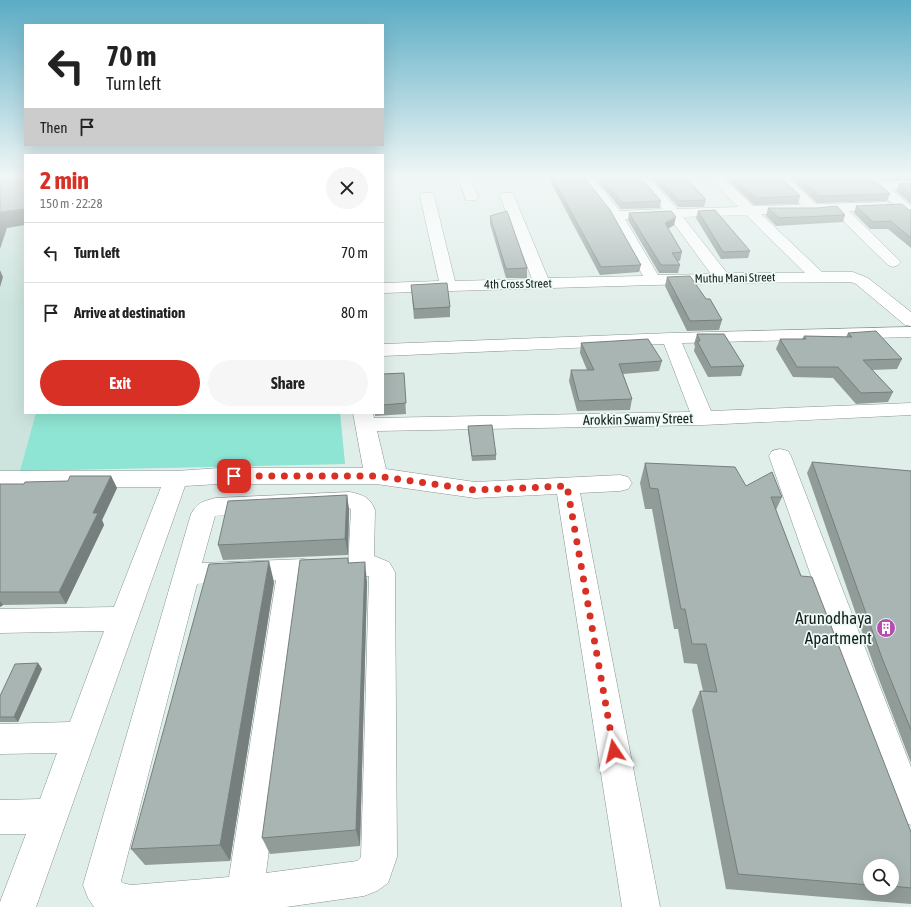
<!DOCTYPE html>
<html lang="en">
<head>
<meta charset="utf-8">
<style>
  body { margin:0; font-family:"Asap Condensed",sans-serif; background:#f6f6f6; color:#222; height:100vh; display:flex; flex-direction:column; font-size:15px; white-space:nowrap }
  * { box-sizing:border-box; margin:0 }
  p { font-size:13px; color:#767676 }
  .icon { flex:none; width:22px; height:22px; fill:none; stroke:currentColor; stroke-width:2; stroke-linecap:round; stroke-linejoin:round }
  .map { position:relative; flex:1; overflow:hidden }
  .drawer { position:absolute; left:24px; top:154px; width:360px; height:260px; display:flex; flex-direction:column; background:#fff; border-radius:0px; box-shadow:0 4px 16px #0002 }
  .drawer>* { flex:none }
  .banner { position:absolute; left:24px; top:24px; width:360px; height:122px; border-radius:0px; box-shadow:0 4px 16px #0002; background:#fff; color:#222; overflow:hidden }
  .controls { position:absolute; left:863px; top:859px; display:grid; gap:8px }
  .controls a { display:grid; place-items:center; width:36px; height:36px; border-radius:50%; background:#fff; box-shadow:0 4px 16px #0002; font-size:20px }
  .pin { position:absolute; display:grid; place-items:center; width:34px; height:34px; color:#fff; margin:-17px; border-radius:8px; box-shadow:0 2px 6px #0006 }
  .me { position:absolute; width:44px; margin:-22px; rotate:350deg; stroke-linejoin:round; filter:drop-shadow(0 0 3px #0008) }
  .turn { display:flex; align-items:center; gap:14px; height:84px; padding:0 16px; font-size:18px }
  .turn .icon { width:52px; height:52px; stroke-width:2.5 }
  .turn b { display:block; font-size:28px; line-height:34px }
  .then { display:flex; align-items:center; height:38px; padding:0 16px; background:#0003; gap:8px; font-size:15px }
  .round { display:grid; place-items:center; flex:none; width:42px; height:42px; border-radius:21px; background:#f6f6f6 }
  .overview { display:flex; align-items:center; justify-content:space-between; height:68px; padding:0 16px }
  h1 { font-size:24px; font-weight:700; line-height:30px; color:#d93025 }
  .cta { display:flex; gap:8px; margin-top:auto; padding:8px 16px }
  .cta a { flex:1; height:46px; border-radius:24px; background:#d93025; color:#fff; font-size:16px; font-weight:700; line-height:46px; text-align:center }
  .cta a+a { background:#f6f6f6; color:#222 }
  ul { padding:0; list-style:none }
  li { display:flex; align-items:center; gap:12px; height:60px; padding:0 16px; border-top:1px solid #e0e0e0 }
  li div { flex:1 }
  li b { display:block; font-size:15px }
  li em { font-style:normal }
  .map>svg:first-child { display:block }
  .built { fill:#cde4de }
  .green { fill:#8fe5d3 }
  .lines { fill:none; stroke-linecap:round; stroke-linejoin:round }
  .minor-casing { stroke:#889491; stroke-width:1 }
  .tertiary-casing { stroke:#889491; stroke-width:1 }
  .minor { fill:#fff; fill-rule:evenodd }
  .tertiary { fill:#fff; fill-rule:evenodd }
  .wall { fill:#919c99; fill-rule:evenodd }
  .shaded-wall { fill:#767f7d }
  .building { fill:#a9b5b2; stroke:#767f7d }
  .route { stroke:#d93025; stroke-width:7; stroke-dasharray:0 12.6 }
  .labels { text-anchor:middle; stroke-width:3.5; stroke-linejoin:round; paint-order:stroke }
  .far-street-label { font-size:12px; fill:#181d1c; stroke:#edfbf7 }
  .street-label { font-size:14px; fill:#181d1c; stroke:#edfbf7 }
  .near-poi-label { font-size:17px; fill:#181d1c; stroke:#edfbf7; text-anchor:end }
</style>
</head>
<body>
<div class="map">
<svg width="911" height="907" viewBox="0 0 911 907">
  <rect width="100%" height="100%" fill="#e0eeea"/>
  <!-- built -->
  <path class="built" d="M0,177h25v236h315l5,51 -345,7z"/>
  <!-- green -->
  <path class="green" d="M36,413h304l5,51 -325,7z"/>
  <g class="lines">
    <!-- minor casing -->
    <g class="minor-casing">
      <g id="minor">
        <path d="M458,177h12l8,20 -2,3h-10z"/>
        <path d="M580,177h12l28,34 43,-2 -28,-32h13l29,32 61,-2 -29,-30h13l31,29 48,-1 -27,-28h13l29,27 70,-2 5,1 2,3 -2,3 -5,1 -37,1 49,48 3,3 -3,3 -5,2 -5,-2 -54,-53 -20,2 -5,-1 -48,1 61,58h31l15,6 43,34v14l-6,-1 -49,-41 -5,-2 -129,1 -339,10v-10l56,-2 -19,-85 2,-3h10l2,3 21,85 77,-2 -32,-83 2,-3h10l2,3 34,82 95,-2 -33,-60zM746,215l59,58h-78l-44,-56zM669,217l42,57 -53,1 -33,-56z"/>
        <path d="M911,181v8l-31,1 -4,-1 -2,-3 2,-3 4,-1z"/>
        <path d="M911,327v10l-229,6 29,68 200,-8v12l-208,10 -326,6 9,38 89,13 145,-7 8,2 4,6 -4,6 -8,2 -40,2 80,414h-38l-65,-413 -82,4 -99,-14h-157l-34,2 -149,421h-36v-5l26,-68h-26v-34l40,-1 17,-46 -57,1v-30l70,-2 34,-91 -104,2v-24l114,-2 47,-120h-161v-16h176l43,-3h144l-10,-55h20l1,5 316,-6 -26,-68 -281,12v-12l288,-11z"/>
        <path d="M780,449l8,2 3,5 120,311v58l-12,-5 -9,-19 -121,-345 3,-5z"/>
        <path d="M350,492c13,3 20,5 25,18l-1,46 15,6 6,10 2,285 -9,26 -11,8 -13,5 -78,11h-192l-6,-9 -5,-13 108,-371c7,-12 11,-12 24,-16zM350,508l1,2 -3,56 4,7 9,3h8l-8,281 -4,4 -91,12 37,-294 10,-3 4,-7 -4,-7 -9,-3 -102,4 13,-47zM276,580l-47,297 -98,8 -8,-2 -2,-2 76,-297z"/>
      </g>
    </g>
    <!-- tertiary casing -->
    <g class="tertiary-casing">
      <path id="tertiary" d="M859,177h15l10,6 27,23v11l-5,-1 -30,-27 -15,-9z"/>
    </g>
    <!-- minor -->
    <use href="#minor" class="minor"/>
    <!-- tertiary -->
    <use href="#tertiary" class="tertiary"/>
  </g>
  <!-- wall -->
  <g class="wall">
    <path d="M548,177h36l57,88 -2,7 -39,3z"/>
    <path d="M594,177h46l21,24 -1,7 -39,1z"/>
    <path d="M650,177h36l20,23 -2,7h-26z"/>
    <path d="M724,177h57l19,19 -2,8 -44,1z"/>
    <path d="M789,177h78l23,17 -3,7 -70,2z"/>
    <path d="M876,177h35v3h-28z"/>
    <path d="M911,183v21l-15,-13 3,-7z"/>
    <path d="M856,206l55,4v38l-23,-19h-18l-16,-16z"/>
    <path d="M768,208l77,7 -2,7 -67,4 -10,-10z"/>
    <path d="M698,211l52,40 -2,7 -27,1 -25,-41z"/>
    <path d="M629,213l45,12 -6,4 14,23 -2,9h-3l3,4 -2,8h-19l-31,-53z"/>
    <path d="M490,216l37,52v10h-21l-16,-54z"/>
    <path d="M667,277l55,43 -3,10 -32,1 -22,-45z"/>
    <path d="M411,285l39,22v10l-36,2z"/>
    <path d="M848,333l54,26 -5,10 -25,1 21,22 -5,10 -32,2 -23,-26 -40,-1 -17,-28 4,-10h22l2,-3 42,1z"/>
    <path d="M697,334l47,32 -3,10 -33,1 -14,-26 1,-5 -1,-2z"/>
    <path d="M581,343l81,18 -3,10 -36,3 9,25 -2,11 -53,1 -8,-30 2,-11h16l-7,-17z"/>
    <path d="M404,373l2,41 -31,2v-3h8v-39z"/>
    <path d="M468,426l28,29v5l-24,1 -4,-30z"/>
    <path d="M812,462l99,9v292l-36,-94 -68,-196z"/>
    <path d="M645,463l101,23 36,11 -6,13 25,66 110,256v72l-185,-15 -34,-179 8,-19h3l-6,-27 -13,-1 -6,-34h-4l-22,-120h-7l-5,-26zM870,866h22v22h-22z"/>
    <path d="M111,476l6,12 -15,32 2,5 -38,79 -63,1 -3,2v-123h24l44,-3z"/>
    <path d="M347,495l2,15 -1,45 -125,5 -5,-15z"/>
    <path d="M348,558l1,5 18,19 -7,264 -90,8 -8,-16z"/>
    <path d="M274,582l-44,279 -85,4 -14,-16z"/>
    <path d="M38,663l4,6 -24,53h-18v-26z"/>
  </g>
  <!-- shaded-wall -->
  <g class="shaded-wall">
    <path d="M25,209v16l-18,3 -7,21v-37z"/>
    <path d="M676,217l-2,8 -10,6 1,-8z"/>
    <path d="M0,270l3,7 -3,10z"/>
    <path d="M111,476l6,12 -15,32 2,5 -38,79 -7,-12 34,-79z"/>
    <path d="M347,495l2,15 -1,45 -3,-16z"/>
    <path d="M269,561l5,21 -44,279 -10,-16z"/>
    <path d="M365,562l2,20 -7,264 -4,-16z"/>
    <path d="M0,601l3,4 -3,2z"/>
    <path d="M38,663l4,6 -24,53 -4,-5z"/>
  </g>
  <!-- building -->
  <g class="building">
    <path d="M0,177h25v32l-25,3z"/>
    <path d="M552,177h32l26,33 31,55 -40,2z"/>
    <path d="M600,177h40l21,24 -39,2z"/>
    <path d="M657,177h29l20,23 -27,1z"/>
    <path d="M733,177h48l19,19 -44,2z"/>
    <path d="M798,177h69l11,6 12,11 -71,2z"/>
    <path d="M911,183v11l-12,-10z"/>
    <path d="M902,204l7,6h2v28l-20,-17 -18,1 -17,-16z"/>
    <path d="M837,206l8,9 -66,3 -11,-10h49z"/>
    <path d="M715,210l35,41 -27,1 -25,-41z"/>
    <path d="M507,211l20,57 -21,1 -16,-53z"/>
    <path d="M671,211l5,6 -11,6 17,29 -10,1 8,12h-19l-32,-52z"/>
    <path d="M690,276l16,23h4l12,21 -32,1 -23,-44z"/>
    <path d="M447,283l3,24 -36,2 -3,-24z"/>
    <path d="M876,331l26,28 -39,1 30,32 -32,1 -23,-26h-41l-17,-28h26l-2,-3 48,1 -4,-4z"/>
    <path d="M697,334h27l20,32 -33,1 -14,-26h3z"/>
    <path d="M648,339l14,22 -43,3 13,35 -53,2 -8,-31h23l-13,-27z"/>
    <path d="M404,373l2,30 -23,2v-31z"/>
    <path d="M492,425l4,30 -24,1 -4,-30z"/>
    <path d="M812,462l99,9v259l-29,-72z"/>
    <path d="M645,463l90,4 11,19 26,-14 10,25h-11l30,79 11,1 99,255v56l-19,-2v-20h-22v19l-132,-11 -38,-183 17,1 -11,-48h-14l-7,-35h-4l-23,-120 -8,-1z"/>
    <path d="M70,476h41l-18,37h5l-39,79h-59v-108h24l1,-2 43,-1z"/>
    <path d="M347,495l-2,44 -127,6 10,-44z"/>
    <path d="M348,558v5l17,-1 -9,268 -94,8 38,-278z"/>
    <path d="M269,561l-49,284 -89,4 78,-285z"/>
    <path d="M38,663l-24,54h-14v-21l15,-32z"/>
  </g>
  <!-- sky -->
  <linearGradient id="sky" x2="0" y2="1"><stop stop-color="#5bacc4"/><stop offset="0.58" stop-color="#f1f7f6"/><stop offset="1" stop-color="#f1f7f6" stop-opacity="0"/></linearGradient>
  <rect width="911" height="304" fill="url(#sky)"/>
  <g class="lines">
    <!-- route -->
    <path class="route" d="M234,476h142l99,14 92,-4 47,265"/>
  </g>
  <!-- icons -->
  <defs>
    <g id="building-disc" transform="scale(1)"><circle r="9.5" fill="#b64eb1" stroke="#edfbf7"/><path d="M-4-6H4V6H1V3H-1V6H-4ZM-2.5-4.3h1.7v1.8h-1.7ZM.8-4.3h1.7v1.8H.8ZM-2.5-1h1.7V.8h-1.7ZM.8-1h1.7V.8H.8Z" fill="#fff"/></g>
  </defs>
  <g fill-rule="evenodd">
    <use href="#building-disc" x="886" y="628"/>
  </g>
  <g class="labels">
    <!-- far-street labels -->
    <g class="far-street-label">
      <text transform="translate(735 278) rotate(-1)" y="4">Muthu Mani Street</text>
      <text transform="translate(518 284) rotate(-1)" y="4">4th Cross Street</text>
    </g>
    <!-- street labels -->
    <g class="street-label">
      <text transform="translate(638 419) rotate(-1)" y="5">Arokkin Swamy Street</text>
    </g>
    <!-- near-poi labels -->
    <g class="near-poi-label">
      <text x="872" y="624">Arunodhaya<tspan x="872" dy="20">Apartment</tspan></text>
    </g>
  </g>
</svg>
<div class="controls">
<a><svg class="icon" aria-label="search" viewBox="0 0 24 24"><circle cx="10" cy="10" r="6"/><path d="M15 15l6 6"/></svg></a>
</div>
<div class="pin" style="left:234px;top:476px;background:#d93025"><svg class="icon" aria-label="arrive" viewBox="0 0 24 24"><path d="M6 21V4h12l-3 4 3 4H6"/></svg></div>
<svg class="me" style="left:614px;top:751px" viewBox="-20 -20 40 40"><path d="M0-17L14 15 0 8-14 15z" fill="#d93025" stroke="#fff" stroke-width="4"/></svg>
<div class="banner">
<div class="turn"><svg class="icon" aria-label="left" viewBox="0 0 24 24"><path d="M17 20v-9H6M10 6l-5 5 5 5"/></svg><div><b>70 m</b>Turn left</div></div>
<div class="then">Then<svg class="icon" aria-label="arrive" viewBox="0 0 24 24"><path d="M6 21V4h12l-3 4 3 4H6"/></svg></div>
</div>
<section class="drawer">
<div class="overview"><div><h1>2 min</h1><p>150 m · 22:28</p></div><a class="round"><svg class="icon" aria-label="close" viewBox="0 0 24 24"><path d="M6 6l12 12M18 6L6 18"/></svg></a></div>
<ul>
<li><svg class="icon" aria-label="left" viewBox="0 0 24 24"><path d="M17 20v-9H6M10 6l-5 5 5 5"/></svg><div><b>Turn left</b></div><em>70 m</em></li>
<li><svg class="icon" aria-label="arrive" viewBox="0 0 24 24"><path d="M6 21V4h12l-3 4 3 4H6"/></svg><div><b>Arrive at destination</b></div><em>80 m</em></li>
</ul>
<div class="cta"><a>Exit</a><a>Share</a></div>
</section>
</div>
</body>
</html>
